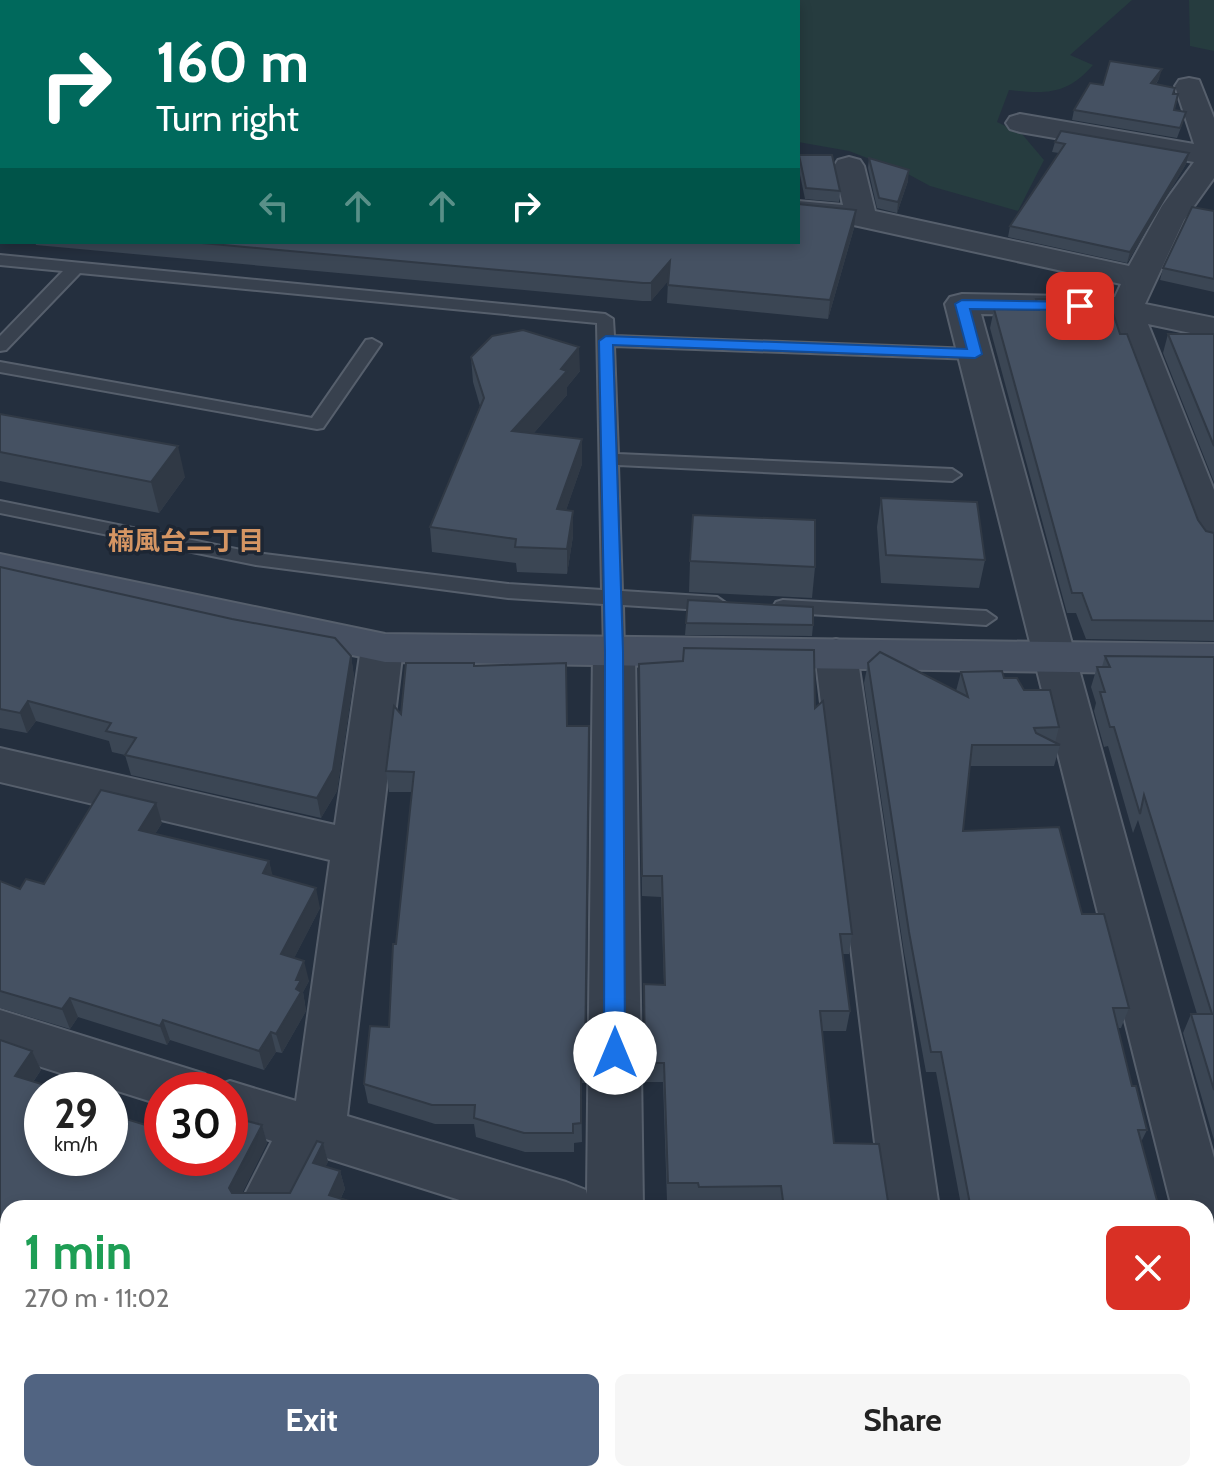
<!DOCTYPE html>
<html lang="en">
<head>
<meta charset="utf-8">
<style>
  body { margin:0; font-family:Cabin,"Noto Sans JP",sans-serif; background:#f6f6f6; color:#222; height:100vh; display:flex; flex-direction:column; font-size:30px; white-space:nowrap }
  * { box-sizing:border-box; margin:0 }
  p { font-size:26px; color:#767676 }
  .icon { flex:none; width:44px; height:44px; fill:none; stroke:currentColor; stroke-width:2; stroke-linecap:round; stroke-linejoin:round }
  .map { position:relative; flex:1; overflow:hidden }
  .sheet { position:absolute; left:0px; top:1200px; width:1214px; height:282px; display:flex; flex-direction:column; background:#fff; border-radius:24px 24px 0 0; box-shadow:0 4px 12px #0003 }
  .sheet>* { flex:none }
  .hud { position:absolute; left:0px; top:0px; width:800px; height:244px; box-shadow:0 4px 12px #0003; background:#00695c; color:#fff; overflow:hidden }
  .speed { position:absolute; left:24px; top:1072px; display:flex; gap:16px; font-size:40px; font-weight:700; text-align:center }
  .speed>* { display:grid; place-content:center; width:104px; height:104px; border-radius:50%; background:#fff; box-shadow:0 4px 12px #0003; line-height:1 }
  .speed small { font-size:20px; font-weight:400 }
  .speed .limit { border:12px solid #d22; background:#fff; color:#111 }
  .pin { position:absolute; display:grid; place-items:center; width:68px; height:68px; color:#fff; margin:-34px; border-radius:16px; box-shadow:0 4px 12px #0006 }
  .me { position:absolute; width:88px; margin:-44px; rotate:0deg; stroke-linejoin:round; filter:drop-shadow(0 0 6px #0008) }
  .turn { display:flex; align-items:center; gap:28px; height:168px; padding:0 24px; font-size:36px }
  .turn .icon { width:104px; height:104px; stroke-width:2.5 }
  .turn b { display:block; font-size:56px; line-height:68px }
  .lanes { display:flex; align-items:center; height:76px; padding:0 24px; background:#0003; justify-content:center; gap:40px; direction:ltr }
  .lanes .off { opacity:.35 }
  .round { display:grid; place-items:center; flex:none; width:84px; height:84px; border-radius:12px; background:#f6f6f6 }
  .head { display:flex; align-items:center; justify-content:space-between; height:136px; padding:0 24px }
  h1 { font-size:48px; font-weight:800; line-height:60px; color:#1e9e55 }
  .action { display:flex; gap:16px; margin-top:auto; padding:16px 24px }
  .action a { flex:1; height:92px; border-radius:12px; background:#516482; color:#fff; font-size:32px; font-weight:800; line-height:92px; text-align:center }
  .action a+a { background:#f6f6f6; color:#222 }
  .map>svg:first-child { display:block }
  .green { fill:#263c3f }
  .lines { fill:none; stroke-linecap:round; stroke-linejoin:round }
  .lane-casing { stroke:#565f6c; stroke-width:4 }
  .street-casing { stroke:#565f6c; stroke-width:4 }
  .secondary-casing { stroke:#565f6c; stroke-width:4 }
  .lane { fill:#38414e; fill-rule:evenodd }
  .street { fill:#38414e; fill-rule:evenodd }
  .secondary { fill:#465061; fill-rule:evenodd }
  .wall { fill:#3b4654 }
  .shaded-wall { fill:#303945 }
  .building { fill:#455162; stroke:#303945; stroke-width:2 }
  .route { fill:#1a73e8; stroke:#114b97; stroke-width:2 }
  .labels { text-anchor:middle; stroke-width:7; stroke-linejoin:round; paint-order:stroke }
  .neighbourhood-label { font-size:26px; font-weight:bold; fill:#d59563; stroke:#1d2633 }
</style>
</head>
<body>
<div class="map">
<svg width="1214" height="1481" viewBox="0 0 1214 1481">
  <rect width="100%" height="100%" fill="#242f3e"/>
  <!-- green -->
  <g class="green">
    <path d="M0,0h1132l-62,55 23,10c-26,30 -47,29 -84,25l-12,32 25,12 22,26 -26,51 -88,-25 -24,-13 -57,-22 -51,-9v-140h-796v21z"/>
    <path d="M1189,0h25v51l-24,-5z"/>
  </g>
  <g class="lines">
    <!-- lane casing -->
    <g class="lane-casing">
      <g id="lane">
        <path d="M0,255l605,59 8,5 1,17 361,13 9,5 -9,5 -361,-13 4,108 334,15 9,6 -9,6 -334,-16 4,126 95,6 10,7 -10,7 -94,-6 1,47 -3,5h-14l-3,-5 -1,-48 -95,-6 -252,-33 -256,-52v-12l256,52 252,31 94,6 -5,-267 -517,-50 -74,77 -6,1v-15l63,-65 -63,-6z"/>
        <path d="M372,339l9,5 -58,84 -6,1 -317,-57v-10l312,56 54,-78z"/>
        <path d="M783,600l203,11 10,7 -10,7 -210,-13 -3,-5 3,-5z"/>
      </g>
    </g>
    <!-- street casing -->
    <g class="street-casing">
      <g id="street">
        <path d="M1189,78l10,2 15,38v60l-30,42 -39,84 69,14v20l-66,-14 66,166v62l-14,-4 -6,-9 -82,-222 -131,-3 233,844v167l-8,1v-118h-34l-227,-904 5,-7 12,-3 153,3 6,-13 -272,-60 -51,-5v-18l45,4 -9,-39 4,-6 11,-3 11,3 4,6 11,45 254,55 33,-60 32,-44 -174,-30 -10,-3 -4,-6 4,-6 10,-3 174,30 -19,-58 4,-6z"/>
        <path d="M382,634l15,4 6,10 -56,468 219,66 20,8 1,4 6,-542 6,-10 15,-5 15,5 6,10 8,556h-158l-165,-52 -25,52h-57l34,-67 -42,-14v-37h-68v15l-162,-51v-44l205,64 6,14 19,-7 66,20 34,-241 -330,-78v-34l335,77 26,-177 6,-10z"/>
        <path d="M836,639l15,5 6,10 82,554h-56l-68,-554 6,-10z"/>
        <path d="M8,1338v58l-8,1v-58z"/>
        <path d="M187,1474h70l3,7h-70z"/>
        <path d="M438,1474h62l-2,7h-62z"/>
        <path d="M930,1474h62l1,7h-62z"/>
      </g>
    </g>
    <!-- secondary casing -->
    <g class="secondary-casing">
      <path id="secondary" d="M0,554l385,80 829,10v30l-829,-12 -385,-82z"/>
    </g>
    <!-- lane -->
    <use href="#lane" class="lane"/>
    <!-- street -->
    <use href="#street" class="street"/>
    <!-- secondary -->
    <use href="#secondary" class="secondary"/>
  </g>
  <!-- wall -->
  <g class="wall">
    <path d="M1159,79l-3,5 17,10 1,16 9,12 -6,16 -105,-18 2,-10 29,-25z"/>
    <path d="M1055,142l134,11 -3,11 -59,99 -119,-26 2,-11 49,-73 -7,-1z"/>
    <path d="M799,155l41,36 -1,11 -34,-3 -7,-34z"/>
    <path d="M869,158l39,23 -11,32 -20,-5 -9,-40z"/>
    <path d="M2,181v56h-2v-55z"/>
    <path d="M1214,211v81l-54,-12 3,-12z"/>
    <path d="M854,228l-26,91 -161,-16 1,-22 -17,20h-9l-606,-56 -1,-3h763z"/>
    <path d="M1036,299l84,35 78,186 8,11 8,2v108l-128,-2 -10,-26h-9l-77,-285 4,-19 39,1z"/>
    <path d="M1168,334h46v148l-51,-129z"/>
    <path d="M471,357l109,14 -13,16v8l-34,39 49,30 -16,46 7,26 -6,38 -50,-2 -1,-9 -84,-11 -2,-25 50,-121 -7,-24z"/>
    <path d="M0,414l185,63 -26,36 -159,-32z"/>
    <path d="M881,498l104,62 -6,28 -98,-5 -4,-56z"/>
    <path d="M690,561l125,6 -3,31 -123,-6z"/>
    <path d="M0,567l351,89 3,21 -17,114 -16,27 -190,-43 -6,-20 -13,-3 -3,-11 -73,-20 -9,12 -27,-5z"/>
    <path d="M688,600l125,25 -1,11 -127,-1z"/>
    <path d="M1105,656l109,1v483l-31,-107 8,-19h6l-59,-194 -5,13 -25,-87 -4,1 -10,-36 2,-8 -5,-16 6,-20h5z"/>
    <path d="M868,663l88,28 5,-19 43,6 20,12 35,37 -4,16 5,2 -6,21h-85l-6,65 119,83 47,94 -8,20h-3l14,58 15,44 -6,12 18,66 -198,-3 -25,-133h-10l-22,-120 -40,-269z"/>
    <path d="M639,664l176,44 37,226 -3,20h-6l7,57 -4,20h-24l12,112 55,65h-111v-3h-81l-1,-4h-29l-4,-119h-19v-98l20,1 -3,-88 -19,-1z"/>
    <path d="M474,666l94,60h21l-4,357h-4l1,59 -8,1v9h-49l-49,-15 -2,-13h-39l-67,-21 -4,-19 25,-57 23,-235h-23l-3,-21 15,-57z"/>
    <path d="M162,823l-7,11 114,27 3,15 48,32 -26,50 15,23 -6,11 3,19 -24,42 -6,-1 -12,18 -94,-30 -3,5 -89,-28 -8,12 -70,-21v-127l20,8 24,-5z"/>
    <path d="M0,1040l32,11 9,19 -8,12 28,8h-19v68h68v-46l1,3 51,15v28h68v-7l17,-30 15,4 5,18 -25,50h48l27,-52 6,2 5,19 -3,5 15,4 5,18 -4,9 31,10h-364v101l-5,-8 -3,-1z"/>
    <path d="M494,1474l225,7h-224z"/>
    <path d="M995,1474h211l8,7h-221z"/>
  </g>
  <!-- shaded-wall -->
  <g class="shaded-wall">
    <path d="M2,26v12l-2,1v-12z"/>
    <path d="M1162,69l-3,10 -10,14 2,-10z"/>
    <path d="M1189,153l-3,11 -59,99 3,-11z"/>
    <path d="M909,170l-1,11 -11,32 1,-11z"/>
    <path d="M856,210l-2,18 -26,91 2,-19z"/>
    <path d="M670,261v18l-19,22v-18z"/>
    <path d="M579,347l1,24 -13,16v8l-53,61 -2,-25z"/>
    <path d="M582,439v25l-24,70 -1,-25z"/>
    <path d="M178,446l7,31 -26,36 -8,-31z"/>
    <path d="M573,511v25l-6,38v-25z"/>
    <path d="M351,656l3,21 -17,114 -16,27 -4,-20z"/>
    <path d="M28,701l8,20 -9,12 -7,-20z"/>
    <path d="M156,803l6,20 -17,27 -6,-20z"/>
    <path d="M269,861l5,20 -11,-8z"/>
    <path d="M316,888l4,20 -34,66 -5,-20z"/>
    <path d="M304,961l5,20 -6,11 3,19 -24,42 -6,-19 20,-45v-9z"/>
    <path d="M70,998l8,19 -8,12 -8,-20z"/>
    <path d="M163,1020l7,20 -3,5 -7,-19z"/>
    <path d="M271,1032l5,20 -12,18 -5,-19z"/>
    <path d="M32,1051l9,19 -17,25 -9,-19z"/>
    <path d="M262,1125l5,18 -32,64 -6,-19z"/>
    <path d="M323,1143l5,19 -10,20 -5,-19z"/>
    <path d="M340,1171l5,18 -9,19 -7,-13z"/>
  </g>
  <!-- building -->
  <g class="building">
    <path d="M0,10h2v16l-2,1z"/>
    <path d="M1110,61l52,8 -11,14 24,5 -2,6h5l-4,16 12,2 -6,16 -106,-18 16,-27 13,2z"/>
    <path d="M1061,131l128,22 -59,99 -120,-26 55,-82 -10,-2z"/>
    <path d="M799,155h33l8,36 -34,-3z"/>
    <path d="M869,158l40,12 -11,32 -19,-4z"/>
    <path d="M2,181v39h-2v-38z"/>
    <path d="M798,204l58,6 -26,90 -162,-15 2,-24 -19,22h-8l-452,-41h607z"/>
    <path d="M1192,207l22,4v68l-51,-11z"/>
    <path d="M1036,299l73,2 11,33h7l71,186 8,11 8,2v88l-122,-1 -10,-27h-10l-78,-284 45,1z"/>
    <path d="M523,330l56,17 -18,22 6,2 -55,60 70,8 -25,70 16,2 -6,38 -52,-2 1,-8 -86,-12 54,-129 -13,-41 21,-21z"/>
    <path d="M1168,334h46v112z"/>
    <path d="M0,414l178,32 -27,36 -151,-30z"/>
    <path d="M881,498l96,4 8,58 -99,-5z"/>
    <path d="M693,515l122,5v47l-125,-6z"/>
    <path d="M0,567l232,52 103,19 16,18 -18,114 -16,28 -192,-43 11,-17 -30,-7 5,-8 -83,-22 -8,12 -20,-4z"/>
    <path d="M688,600l125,7v18l-127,-2z"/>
    <path d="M684,648l130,2 1,58 8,-7 29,233h-12l10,77h-30l14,132 45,1 10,64h-105l-3,-22 -82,1 -1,-4h-30l-4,-120h-19l-1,-79 21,1 -3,-109h-20l-3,-212 44,-3z"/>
    <path d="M880,652l88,45 -7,-25 41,-1 2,7h13l7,12h26l9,37 -25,1 2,5 24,12h-88l-9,86 96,-4 23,87h22l25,94h-16l19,78h4l11,44h-9l21,78h-220l31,-4 -29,-152h-10l-22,-120 -41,-269z"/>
    <path d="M1105,656l109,1v433l-23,-76h21l-68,-219 -4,19 -26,-87h-4l-10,-35h5l-8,-25h13z"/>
    <path d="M406,663h68v3l92,-3 1,63h22l-4,338h-4v59l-8,1v9h-49l-50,-15 1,-13h-43l-68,-21 6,-58 19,1 4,-83h3l18,-172 -28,-1 8,-65 7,8z"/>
    <path d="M101,790l55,13 -17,27 130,31 -6,12 53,15 -35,66 23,7 -8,19h5l-5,9 5,3 -25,42 -5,-2 -12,19 -96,-31 -3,6 -90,-28 -8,11 -62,-18v-110l20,8 6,-10 18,5z"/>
    <path d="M0,1040l32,11 -17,25 46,14h-19v68h68v-44l52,16v28h68v-7l17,-30 15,4 -33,63 3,5h58l27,-52 6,2 -10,20 27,8 -11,24 43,13h-364v81l-8,-3z"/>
    <path d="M8,1290v12l-6,-2z"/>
    <path d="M1214,1361v120h-55l-2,-7h49v-112z"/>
    <path d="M495,1474h206l18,7h-211v-1z"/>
    <path d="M831,1474h97l-2,7h-97z"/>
    <path d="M1000,1474h93l-35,4v3h-57z"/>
  </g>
  <!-- route -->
  <path class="route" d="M962,300l118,2 6,4 -6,4 -110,-1 12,45 -7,4 -362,-13 10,307 2,401 -3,7 -7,3 -8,-3 -3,-7 1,-401 -6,-311 7,-5 361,13 -12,-45z"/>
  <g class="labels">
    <!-- neighbourhood labels -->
    <g class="neighbourhood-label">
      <text x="186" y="550">楠風台二丁目</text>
    </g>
  </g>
</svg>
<div class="speed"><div>29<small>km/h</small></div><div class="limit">30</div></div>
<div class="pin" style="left:1080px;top:306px;background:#d93025"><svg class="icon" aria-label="arrive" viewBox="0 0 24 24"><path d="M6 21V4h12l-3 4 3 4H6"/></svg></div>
<svg class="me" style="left:615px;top:1053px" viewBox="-20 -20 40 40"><circle r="19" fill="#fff"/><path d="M0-13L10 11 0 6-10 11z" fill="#1a73e8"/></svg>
<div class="hud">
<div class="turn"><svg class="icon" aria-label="right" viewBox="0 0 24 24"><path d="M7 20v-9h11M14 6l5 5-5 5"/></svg><div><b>160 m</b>Turn right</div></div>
<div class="lanes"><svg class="icon off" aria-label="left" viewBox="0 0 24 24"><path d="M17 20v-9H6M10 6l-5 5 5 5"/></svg><svg class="icon off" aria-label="ahead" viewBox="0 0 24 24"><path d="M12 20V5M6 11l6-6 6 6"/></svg><svg class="icon off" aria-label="ahead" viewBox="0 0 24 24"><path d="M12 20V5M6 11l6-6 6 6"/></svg><svg class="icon" aria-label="right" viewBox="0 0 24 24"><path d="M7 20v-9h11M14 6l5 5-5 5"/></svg></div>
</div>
<section class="sheet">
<div class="head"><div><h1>1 min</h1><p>270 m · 11:02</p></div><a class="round" style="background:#d93025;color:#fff"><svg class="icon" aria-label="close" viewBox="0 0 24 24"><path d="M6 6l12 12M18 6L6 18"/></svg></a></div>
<div class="action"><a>Exit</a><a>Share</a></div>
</section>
</div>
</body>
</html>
